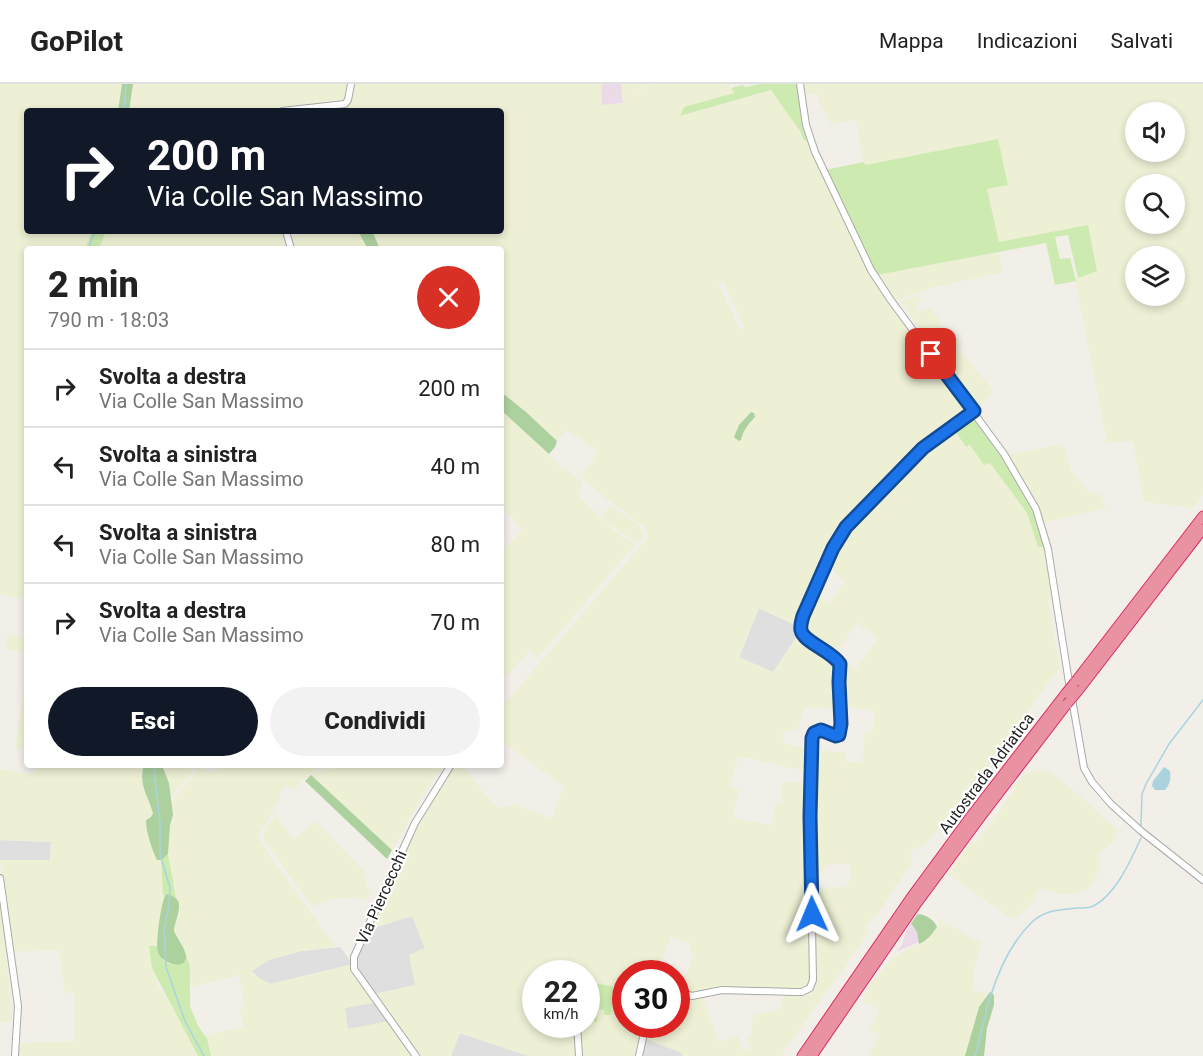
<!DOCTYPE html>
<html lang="it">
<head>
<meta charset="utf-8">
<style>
  body { margin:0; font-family:Roboto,sans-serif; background:#f2f2f2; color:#222; height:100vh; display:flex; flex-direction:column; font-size:22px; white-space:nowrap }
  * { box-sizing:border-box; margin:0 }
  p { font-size:20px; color:#767676 }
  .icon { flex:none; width:33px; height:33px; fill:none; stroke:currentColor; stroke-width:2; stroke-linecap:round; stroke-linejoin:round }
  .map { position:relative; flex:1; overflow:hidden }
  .side { position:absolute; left:24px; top:162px; width:480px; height:522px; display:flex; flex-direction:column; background:#fff; border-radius:6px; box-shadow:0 3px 9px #0003 }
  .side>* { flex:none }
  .guide { position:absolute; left:24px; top:24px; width:480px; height:126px; border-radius:6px; box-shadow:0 3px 9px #0003; background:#111827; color:#fff; overflow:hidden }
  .controls { position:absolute; left:1125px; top:18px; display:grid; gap:12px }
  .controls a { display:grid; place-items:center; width:60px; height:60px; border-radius:50%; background:#fff; box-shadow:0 3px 9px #0003; font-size:30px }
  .speed { position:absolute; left:522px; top:876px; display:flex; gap:12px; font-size:30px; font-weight:700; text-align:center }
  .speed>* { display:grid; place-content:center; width:78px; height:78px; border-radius:50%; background:#fff; box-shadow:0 3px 9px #0003; line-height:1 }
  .speed small { font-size:15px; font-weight:400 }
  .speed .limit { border:9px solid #d22; background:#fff; color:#111 }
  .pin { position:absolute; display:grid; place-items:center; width:51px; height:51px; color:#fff; margin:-26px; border-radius:12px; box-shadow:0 3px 9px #0006 }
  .me { position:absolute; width:66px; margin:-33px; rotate:359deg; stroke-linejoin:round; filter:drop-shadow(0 0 4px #0008) }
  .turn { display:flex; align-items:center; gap:21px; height:126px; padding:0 24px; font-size:27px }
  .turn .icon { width:78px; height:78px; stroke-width:2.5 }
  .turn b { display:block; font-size:42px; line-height:51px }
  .round { display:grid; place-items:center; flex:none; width:63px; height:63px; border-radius:32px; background:#f2f2f2 }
  .overview { display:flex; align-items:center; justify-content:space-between; height:102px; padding:0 24px }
  h1 { font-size:36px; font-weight:800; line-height:45px }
  .cta { display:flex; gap:12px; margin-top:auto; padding:12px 24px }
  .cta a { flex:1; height:69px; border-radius:36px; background:#111827; color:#fff; font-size:24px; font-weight:800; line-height:69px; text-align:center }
  .cta a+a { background:#f2f2f2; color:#222 }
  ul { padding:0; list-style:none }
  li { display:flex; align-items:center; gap:18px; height:78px; padding:0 24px; border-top:2px solid #e0e0e0 }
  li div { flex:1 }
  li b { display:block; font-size:22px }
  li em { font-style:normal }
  header { display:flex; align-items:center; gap:36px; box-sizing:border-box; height:84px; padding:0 30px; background:#fff; border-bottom:2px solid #e0e0e0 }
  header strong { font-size:28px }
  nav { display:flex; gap:33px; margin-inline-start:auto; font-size:21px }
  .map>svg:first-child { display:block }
  .residential { fill:#e0dfdf }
  .industrial { fill:#ebdbe8 }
  .farmland { fill:#eef0d5; fill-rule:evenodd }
  .grass { fill:#cdebb0 }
  .forest { fill:#add19e }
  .water { fill:#aad3df }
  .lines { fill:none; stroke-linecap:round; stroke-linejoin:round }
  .stream { stroke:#aad3df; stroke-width:1.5 }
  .minor-casing { stroke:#a9a9a9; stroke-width:8 }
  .highway-casing { stroke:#dc2a67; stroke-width:11 }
  .minor { stroke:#fff; stroke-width:6 }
  .highway { stroke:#e892a2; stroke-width:9 }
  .highway-bridge-casing { stroke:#dc2a67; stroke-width:11; stroke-linecap:butt }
  .highway-bridge { stroke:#e892a2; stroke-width:9 }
  .route-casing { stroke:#114b97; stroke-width:15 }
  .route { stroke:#1a73e8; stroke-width:10 }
  .labels { text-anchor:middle; stroke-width:4.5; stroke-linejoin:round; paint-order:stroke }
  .street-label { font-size:16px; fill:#222; stroke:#fff }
</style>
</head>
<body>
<header>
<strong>GoPilot</strong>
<nav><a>Mappa</a><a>Indicazioni</a><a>Salvati</a></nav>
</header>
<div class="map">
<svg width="1203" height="972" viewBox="0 0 1203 972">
  <rect width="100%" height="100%" fill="#f2efe9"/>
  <!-- residential -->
  <g class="residential">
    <path d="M759,524l40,19v6l-26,40 -34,-15z"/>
    <path d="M0,756l51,2 -1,18h-50z"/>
    <path d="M412,832l13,32 -10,37 -40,9 43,62 -70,-26 -4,-22 32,-6 -27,-37 -79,19 -11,-6 -8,-7 18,-11 32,-9 39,-4 15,20v-12l12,-25z"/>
    <path d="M459,949l70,23h-78z"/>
    <path d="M642,953l40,16v3h-45z"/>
  </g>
  <!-- industrial -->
  <g class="industrial">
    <path d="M601,0h20l2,19 -21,2z"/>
    <path d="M911,839l6,9 2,10 -28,12 5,-2 6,-7 4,-14z"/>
  </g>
  <!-- farmland -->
  <g class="farmland">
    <path d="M0,0h122l-4,27h-91v120h65l-7,18h-58v351l-27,-5z"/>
    <path d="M133,0h217l-5,20 -65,7h-151z"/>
    <path d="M353,0h254l-6,1 1,20 21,-2 -2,-19h23l-7,11 9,-11h83l5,8 -53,24 91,-26 29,41 3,10 5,-1 62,132 99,138 -49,36 -56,56 -21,23 -45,102 -40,-19 -20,49 34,15 26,-39 40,32 -3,44 -32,-2 -6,22 -15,3v10l27,8 -1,22 -70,-16 -9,30 9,4 -6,28 39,7 3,-22h7v-21l28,1 1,195 -1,7 -8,6 -83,-2 -23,5 -16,-3 14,-38 -6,-3 2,-6 -19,-7 -14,36 -31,1v50l18,1 -7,31h-108l-69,-23 -9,23h-33l-43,-62 40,-9 -6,-30 16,-7 -13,-32 -45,14 46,-98 39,-67h9l30,36 8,7 16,-4 36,15 13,-32 -63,-46v-33l147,-171 -4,-10 -41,-31 -21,-19 16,-26 -32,-21 -9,11 -31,-29 -25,-20v-143h-121l-8,-17 129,-1v-120h-201l46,-5 5,-5zM723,197l21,46 -3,4 -22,-46zM536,890h50l1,8 26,4 -9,24 -7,-1v12h-10l-1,3h-50z"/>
    <path d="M803,0h400v411l-10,13 -49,-6 -11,-61 -26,2 -32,-164 22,-8 -9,-46 -89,18 -12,-54 11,-50 -134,26 -8,-45 -25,4 -12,-22 -1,-9 -14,3zM1136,28h38v40h-38zM1136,100h38v40h-38zM1136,172h38v40h-38z"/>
    <path d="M106,147h179l3,12 -15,6h-174z"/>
    <path d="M299,147h59l10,18h-73l-4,-11 6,-3z"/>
    <path d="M999,168l4,20 -71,16 -37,13 -18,-26z"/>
    <path d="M919,212l3,5 -7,5 5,6 10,-5 10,14 -1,2 6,7 4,-1 11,14 -2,5 35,42 -10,15 -4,1 -79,-105z"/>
    <path d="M501,326l44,40 19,20 2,-2 17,15 -6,12 20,18 17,18 22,14 -11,11 -87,102 -8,-8 -29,32v-130l21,-22 -21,-24z"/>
    <path d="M953,344l13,19 4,-2 14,20 6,-2 37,50 11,34h6l9,52 -5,1 12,68 -19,25 -51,71 -18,20 -21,31 -16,19 -9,10 -15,7 1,5 -2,12 -4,3 -30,46h-3l-8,11 4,3 -22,33 -25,34 -41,58h-99v-3l-38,-15 3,-13 29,-1 1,-32 25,3 17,47 19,-6 5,15 7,-2 -3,-12 4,-2 2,-20 24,-5 5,-4 1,-13 28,-5 1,-100 34,-1 5,-9 -2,-14 -22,1 -14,19 1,-134 31,2 1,10h15l2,-4 2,-27 7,1 2,-20 -34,-7 2,-39 1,-4 13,7 22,-32 -21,-14 -22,32 -25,-17 -7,-10 1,-6 11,-28 14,9 15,-20 -16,-20 14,-28 17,-19 72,-72z"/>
    <path d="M1060,360l5,6 7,21 16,20 13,3 5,14 -64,15 -36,-68z"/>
    <path d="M611,422l25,17 6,7 1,7 -5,6 -26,-17 -10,-10z"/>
    <path d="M7,551l20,2v15l-21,-2z"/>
    <path d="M27,582v83l-12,-1z"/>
    <path d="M39,681h105l-2,8 1,11 6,15 4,14 -2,4 -3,17 9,26h4l3,32 -7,54h-8l3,22 7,14 -3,1 6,10 2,-1 34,64h-179l1,-13 53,-2 2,-4v-44h-10l-6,-43 -49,2 -10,-92h50l1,-18 -51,-2v-71l31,5 5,-2z"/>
    <path d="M165,681h33l-28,33 -1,-15 -6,-15z"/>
    <path d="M220,681h117l-6,3 -15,1 -10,8 -13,14 -7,-6 -6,9v6l-19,31 -2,7 14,22 63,87 -35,4 -32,9 -17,11 7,7 12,6 78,-19 28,37 -32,6 3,21 41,-8 26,35h-204l-4,-17 -3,-4 39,-8 -3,-15 4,-10 -6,-27 -47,13 -1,-22 -6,-16 -10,-19v-6l5,-11 -1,-12 -5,-18 -5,-30 2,-29 3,-10 -2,-13 29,-35 12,6z"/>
    <path d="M339,681h109l-5,8 -6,-1 -45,78 -81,-75 7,-4 11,-1z"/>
    <path d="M1044,687l6,1 19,14 49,44 -6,13 -4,4 -10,6 3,14 -8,16 -5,6 -10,4 -7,1h-10l-21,-6 -6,11 -6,8 -7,7 -9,5 -64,-45 24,-33 4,2 38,-53 -1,-2 9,-12 8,-4z"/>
    <path d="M276,731l17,24 23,-18 47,49 7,25 -2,5 -10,-3 -26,2 -20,8 -48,-67 -1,-4 3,-8z"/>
    <path d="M0,812l12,115v10l-12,2z"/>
    <path d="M940,836l42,23 -5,14 -4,19v14l11,2 3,3 -8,12 -14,49h-97l12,-21 -11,-5 11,-21 -18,-8 9,-18 21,-24 17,-11 16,-7 6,-6 8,-11z"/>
  </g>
  <!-- grass -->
  <g class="grass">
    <path d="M759,0h40l10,56 -5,1 -4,-10 -29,-41 -91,26 4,-9 50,-14 -3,-5 11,-3 4,2z"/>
    <path d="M998,55l10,46 -21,4 12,53 89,-17 9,46 -19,7 -10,-43 -13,2 5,22 10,-1 6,23 -21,4 -9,-42 -169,32 -52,-105 39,-8 1,3z"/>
    <path d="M92,147h14l-7,18h-14z"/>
    <path d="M973,329l31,46 29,48 11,40h-6l-11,-34 -37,-50 -6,2 -14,-20 -4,2 -13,-19z"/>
    <path d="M168,770l8,44 -6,-3 -4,-1 -3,2 -2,-36z"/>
    <path d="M149,862h8c0,3 1,6 2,9 7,11 25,15 27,0l4,11v40l8,20 9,13 4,17h-13l-46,-88z"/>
    <path d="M586,898l27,4 -2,29h-7v-5l-6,-1 -1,13 -10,-1z"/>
  </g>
  <!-- forest -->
  <g class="forest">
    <path d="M122,0h11l-4,27h-11z"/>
    <path d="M358,147h14l8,18h-12z"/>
    <path d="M501,308l25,20 31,29 -2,6 -6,7 -48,-44z"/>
    <path d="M751,328l3,1 1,4c-7,7 -12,14 -14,23l-2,1 -5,-4 5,-12z"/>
    <path d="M144,681h21l-2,3 6,15 4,32 -3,10 -2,29 -7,6h-4c-5,-11 -11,-27 -11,-40l5,-3 2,-4c-5,-18 -15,-29 -9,-48z"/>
    <path d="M311,691l81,75 -5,9 -82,-78z"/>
    <path d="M166,810c23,4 9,23 8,37 3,8 11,16 12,25 0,16 -24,7 -28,-3 -3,-8 3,-52 8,-59z"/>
    <path d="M918,830c8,1 16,5 19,13 -5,7 -9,13 -18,17l-2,-12 -6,-9z"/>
    <path d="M990,908l4,3v10l-7,23 -3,28h-19l14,-49z"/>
  </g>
  <!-- water -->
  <path class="water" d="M1164,683l6,4c1,8 0,13 -5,19h-10l-3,-4 1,-5z"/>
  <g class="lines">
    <!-- stream -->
    <g class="stream">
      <path d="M124,27l2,-27"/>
      <path d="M88,165l7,-18"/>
      <path d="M155,681v14l5,43v33l10,32 -1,18 -5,24 2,38 19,54 19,35"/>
      <path d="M1141,741l1,-31 4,-10 23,-40 34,-44"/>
      <path d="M975,972c6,-19 9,-39 15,-58 8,-26 21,-55 41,-75 14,-14 29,-13 47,-15 4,0 9,0 13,-1 24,-10 40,-47 50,-69"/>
    </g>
    <!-- minor casing -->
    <g class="minor-casing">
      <g id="minor">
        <path d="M800,0l6,41 9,27 56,118 19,29 114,155 32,55 12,40 22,140"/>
        <path d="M282,27l63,-7 3,-4 3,-16"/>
        <path d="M286,147l5,18"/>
        <path d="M1072,615l12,69 8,14 19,22 30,27 62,49"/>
        <path d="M0,794l18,128 -3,50"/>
        <path d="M676,906l16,6 30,-6 72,2h8l8,-4 3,-8 -3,-163 2,-79c4,-13 14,-6 23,-2l4,-1 2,-11 -2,-42 1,-17c-8,-15 -37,-21 -39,-35 -1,-5 1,-10 2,-14l30,-68 13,-21 77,-79 51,-37"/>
        <path d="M577,940l2,32"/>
        <path d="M416,972l-62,-87v-12l61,-134 36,-58"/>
        <path d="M639,972l7,-32"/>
      </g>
    </g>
    <!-- highway casing -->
    <g class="highway-casing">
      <g id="highway">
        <path d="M1075,598l128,-166"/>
        <path d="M1078,607l125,-162"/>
        <path d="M802,972l108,-157 61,-83 95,-123"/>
        <path d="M812,972l105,-153 65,-88 85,-111"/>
      </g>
    </g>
    <!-- minor -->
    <use href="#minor" class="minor"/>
    <!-- highway -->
    <use href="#highway" class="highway"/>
    <!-- highway-bridge casing -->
    <g class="highway-bridge-casing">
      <g id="highway-bridge">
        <path d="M1066,609l9,-11"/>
        <path d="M1067,620l11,-13"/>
      </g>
    </g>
    <!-- highway-bridge -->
    <use href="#highway-bridge" class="highway-bridge"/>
  </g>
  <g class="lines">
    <!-- route casing -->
    <g class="route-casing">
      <path id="route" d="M812,830l-2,-98 2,-78 2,-5 7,-3 15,6 3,-1 2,-11 -2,-42 1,-18c-8,-13 -37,-22 -39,-34 -1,-5 1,-10 2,-14l30,-68 13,-21 77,-79 51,-37 -43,-57"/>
    </g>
    <!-- route -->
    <use href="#route" class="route"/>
  </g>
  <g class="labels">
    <!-- street labels -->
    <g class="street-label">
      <text transform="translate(986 689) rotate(-53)" y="6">Autostrada Adriatica</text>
      <text transform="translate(381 813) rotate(-66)" y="6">Via Piercecchi</text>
    </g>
  </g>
</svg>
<div class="controls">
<a><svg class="icon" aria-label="sound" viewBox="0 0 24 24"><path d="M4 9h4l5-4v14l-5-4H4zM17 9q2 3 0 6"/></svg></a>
<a><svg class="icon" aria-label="search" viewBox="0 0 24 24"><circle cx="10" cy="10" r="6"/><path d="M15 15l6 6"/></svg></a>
<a><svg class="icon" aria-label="layers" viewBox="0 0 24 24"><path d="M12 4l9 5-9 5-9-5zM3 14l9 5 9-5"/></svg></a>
</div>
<div class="speed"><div>22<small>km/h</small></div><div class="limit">30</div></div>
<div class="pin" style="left:931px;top:270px;background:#d93025"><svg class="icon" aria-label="arrive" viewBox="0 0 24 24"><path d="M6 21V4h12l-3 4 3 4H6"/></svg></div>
<svg class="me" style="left:812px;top:830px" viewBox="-20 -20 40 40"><path d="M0-17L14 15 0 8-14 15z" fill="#1a73e8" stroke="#fff" stroke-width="4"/></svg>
<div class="guide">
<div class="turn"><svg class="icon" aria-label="right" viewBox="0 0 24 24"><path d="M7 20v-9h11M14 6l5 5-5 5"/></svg><div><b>200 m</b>Via Colle San Massimo</div></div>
</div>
<section class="side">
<div class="overview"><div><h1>2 min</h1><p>790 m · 18:03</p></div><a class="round" style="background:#d93025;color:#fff"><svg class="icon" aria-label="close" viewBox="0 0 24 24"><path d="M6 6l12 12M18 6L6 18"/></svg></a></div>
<ul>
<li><svg class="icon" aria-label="right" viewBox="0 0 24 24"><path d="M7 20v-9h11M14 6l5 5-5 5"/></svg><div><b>Svolta a destra</b><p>Via Colle San Massimo</p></div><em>200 m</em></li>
<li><svg class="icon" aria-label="left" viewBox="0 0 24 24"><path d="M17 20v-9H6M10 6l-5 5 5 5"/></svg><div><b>Svolta a sinistra</b><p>Via Colle San Massimo</p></div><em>40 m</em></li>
<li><svg class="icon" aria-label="left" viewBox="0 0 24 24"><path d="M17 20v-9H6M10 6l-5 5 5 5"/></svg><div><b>Svolta a sinistra</b><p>Via Colle San Massimo</p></div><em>80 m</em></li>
<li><svg class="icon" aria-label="right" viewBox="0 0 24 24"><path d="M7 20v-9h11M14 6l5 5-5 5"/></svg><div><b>Svolta a destra</b><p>Via Colle San Massimo</p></div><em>70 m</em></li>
</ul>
<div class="cta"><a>Esci</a><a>Condividi</a></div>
</section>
</div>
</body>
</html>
